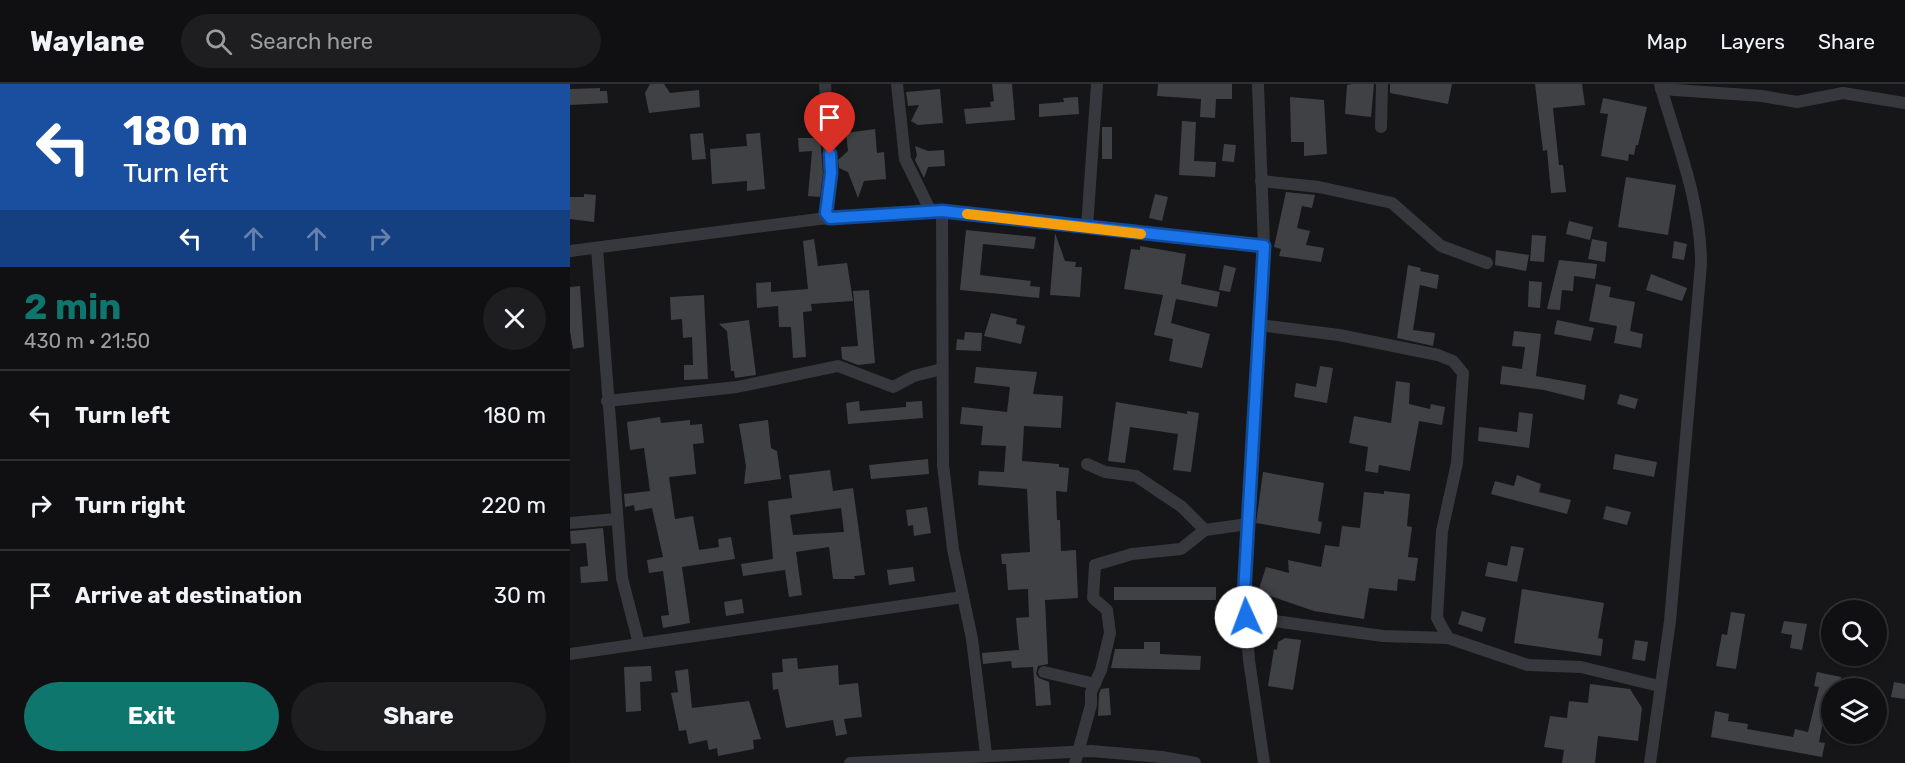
<!DOCTYPE html>
<html lang="en">
<head>
<meta charset="utf-8">
<style>
  body { margin:0; font-family:Rubik,sans-serif; background:#1e1e20; color:#f1f3f6; height:100vh; display:flex; flex-direction:column; font-size:22px; white-space:nowrap }
  * { box-sizing:border-box; margin:0 }
  p { font-size:20px; color:#9c9d9f }
  .icon { flex:none; width:33px; height:33px; fill:none; stroke:currentColor; stroke-width:2; stroke-linecap:round; stroke-linejoin:round }
  .map { position:relative; flex:1; overflow:hidden }
  .details { display:flex; flex-direction:column; background:#101012; width:570px }
  .details>* { flex:none }
  .guide { background:#1a4fa0; color:#fff; overflow:hidden }
  .fabs { position:absolute; left:1251px; top:516px; display:grid; gap:12px }
  .fabs a { display:grid; place-items:center; width:66px; height:66px; border-radius:50%; background:#101012; box-shadow:0 2px 4px #0004,0 0 0 2px #303032; font-size:30px }
  .pin { position:absolute; display:grid; place-items:center; width:51px; height:51px; color:#fff; margin:-62px -26px; border-radius:50% 50% 50% 0; rotate:-45deg; box-shadow:0 0 6px #0007 }
  .pin .icon { rotate:45deg }
  .me { position:absolute; width:66px; margin:-33px; rotate:358deg; stroke-linejoin:round; filter:drop-shadow(0 0 4px #0008) }
  .turn { display:flex; align-items:center; gap:21px; height:126px; padding:0 24px; font-size:27px }
  .turn .icon { width:78px; height:78px; stroke-width:2.5 }
  .turn b { display:block; font-size:42px; line-height:51px }
  .lanes { display:flex; align-items:center; height:57px; padding:0 24px; background:#0003; justify-content:center; gap:30px; direction:ltr }
  .lanes .off { opacity:.35 }
  .round { display:grid; place-items:center; flex:none; width:63px; height:63px; border-radius:32px; background:#1e1e20 }
  .head { display:flex; align-items:center; justify-content:space-between; height:102px; padding:0 24px }
  h1 { font-size:36px; font-weight:700; line-height:45px; color:#0f766e }
  .cta { display:flex; gap:12px; margin-top:auto; padding:12px 24px }
  .cta a { flex:1; height:69px; border-radius:36px; background:#0f766e; color:#fff; font-size:24px; font-weight:700; line-height:69px; text-align:center }
  .cta a+a { background:#1e1e20; color:#f1f3f6 }
  ul { padding:0; list-style:none }
  li { display:flex; align-items:center; gap:18px; height:90px; padding:0 24px; border-top:2px solid #303032 }
  li div { flex:1 }
  li b { display:block; font-size:22px }
  li em { font-style:normal }
  header { display:flex; align-items:center; gap:36px; box-sizing:border-box; height:84px; padding:0 30px; background:#101012; border-bottom:2px solid #303032 }
  header strong { font-size:28px }
  nav { display:flex; gap:33px; margin-inline-start:auto; font-size:21px }
  .search { width:420px; height:54px; background:#1e1e20; display:flex; align-items:center; gap:15px; box-sizing:border-box; padding:0 21px; border-radius:33px; color:#9c9d9f; font-size:22px }
  main { display:flex; flex:1; min-height:0 }
  .map>svg:first-child { display:block }
  .building { fill:#404145; fill-rule:evenodd }
  .lines { fill:none; stroke-linecap:round; stroke-linejoin:round }
  .minor { stroke:#37383d; stroke-width:12 }
  .route-casing { stroke:#114b97; stroke-width:15 }
  .route { stroke:#1a73e8; stroke-width:10 }
  .slow { stroke:#f59e0b; stroke-width:10 }
</style>
</head>
<body>
<header>
<strong>Waylane</strong>
<div class="search"><svg class="icon" aria-label="search" viewBox="0 0 24 24"><circle cx="10" cy="10" r="6"/><path d="M15 15l6 6"/></svg>Search here</div>
<nav><a>Map</a><a>Layers</a><a>Share</a></nav>
</header>
<main>
<section class="details">
<div class="guide">
<div class="turn"><svg class="icon" aria-label="left" viewBox="0 0 24 24"><path d="M17 20v-9H6M10 6l-5 5 5 5"/></svg><div><b>180 m</b>Turn left</div></div>
<div class="lanes"><svg class="icon" aria-label="left" viewBox="0 0 24 24"><path d="M17 20v-9H6M10 6l-5 5 5 5"/></svg><svg class="icon off" aria-label="ahead" viewBox="0 0 24 24"><path d="M12 20V5M6 11l6-6 6 6"/></svg><svg class="icon off" aria-label="ahead" viewBox="0 0 24 24"><path d="M12 20V5M6 11l6-6 6 6"/></svg><svg class="icon off" aria-label="right" viewBox="0 0 24 24"><path d="M7 20v-9h11M14 6l5 5-5 5"/></svg></div>
</div>
<div class="head"><div><h1>2 min</h1><p>430 m · 21:50</p></div><a class="round"><svg class="icon" aria-label="close" viewBox="0 0 24 24"><path d="M6 6l12 12M18 6L6 18"/></svg></a></div>
<ul>
<li><svg class="icon" aria-label="left" viewBox="0 0 24 24"><path d="M17 20v-9H6M10 6l-5 5 5 5"/></svg><div><b>Turn left</b></div><em>180 m</em></li>
<li><svg class="icon" aria-label="right" viewBox="0 0 24 24"><path d="M7 20v-9h11M14 6l5 5-5 5"/></svg><div><b>Turn right</b></div><em>220 m</em></li>
<li><svg class="icon" aria-label="arrive" viewBox="0 0 24 24"><path d="M6 21V4h12l-3 4 3 4H6"/></svg><div><b>Arrive at destination</b></div><em>30 m</em></li>
</ul>
<div class="cta"><a>Exit</a><a>Share</a></div>
</section>
<div class="map">
<svg width="1335" height="679" viewBox="0 0 1335 679">
  <rect width="100%" height="100%" fill="#161618"/>
  <!-- building -->
  <g class="building">
    <path d="M80,0h14l6,9 29,-3 1,17 -51,6 -4,-20z"/>
    <path d="M422,0h20l3,36 -49,4 -2,-15 27,-2 -1,-5 4,-1z"/>
    <path d="M588,0h74v15h-16l-1,19 -15,-1 1,-18 -44,-3z"/>
    <path d="M782,0h22l-3,33 -26,-3 2,-29z"/>
    <path d="M820,0h62l-4,20 -58,-11z"/>
    <path d="M965,0h47l3,21 -32,3 6,57h4l3,27 -15,1 -4,-43 -4,1z"/>
    <path d="M30,4v3h7l1,12 -38,2v-16z"/>
    <path d="M370,5l3,34 -25,2 -7,-4 8,-16 -11,1 -2,-14z"/>
    <path d="M508,13l1,17 -40,3v-13l25,-2 -1,-4z"/>
    <path d="M720,13l34,3 3,54 -23,2v-14h-13z"/>
    <path d="M1033,14l44,9 -9,38h-2l-2,10 -5,-1 -1,7 -27,-5 7,-42 -8,-1z"/>
    <path d="M612,37l14,1 -2,39 22,1 -1,15 -36,-2z"/>
    <path d="M245,39h4l4,50 -3,24 -12,-1 4,-45 -13,1 -1,-14h16z"/>
    <rect x="532" y="43" width="10" height="32"/>
    <path d="M305,45l2,24 7,-1 2,27 -22,2 -6,17 -10,-26 -9,-4 -1,-8 10,-9 -2,-18z"/>
    <path d="M133,49l3,26 -14,1 -2,-26z"/>
    <path d="M190,49l5,56 -18,2v-10l-35,3 -2,-35 37,-3 -1,-12z"/>
    <path d="M654,60l12,1 -2,17 -12,-1z"/>
    <path d="M345,62l13,5 16,-1 1,16 -17,1 -4,11 -9,-18 2,-5z"/>
    <path d="M1056,93l50,8 -8,50 -50,-8z"/>
    <path d="M716,108l29,3 -3,13 -10,-2 -5,22 13,3 -4,14 18,3 -3,14 -42,-6 2,-7 -7,-2z"/>
    <path d="M14,110l12,1 -2,27 -24,-3v-22h14z"/>
    <path d="M585,110l13,3 -6,24 -13,-3z"/>
    <path d="M999,137l24,6 -3,13 -24,-6z"/>
    <path d="M396,146l70,7 -2,12 -51,-5 -3,31 51,6 -1,5 10,1 -1,11 -79,-8z"/>
    <path d="M485,149l10,28 11,1 -1,5h7l-2,30 -30,-2z"/>
    <path d="M962,151l14,1 -2,26 -14,-1z"/>
    <path d="M244,155l4,27 29,-3 6,38 -42,3 1,7 -9,1 3,45 -13,1 -2,-31h-12l-1,-21 -21,2 -1,-25 15,-1v10l37,-3 -5,-48z"/>
    <path d="M1022,155l15,3 -2,20 -17,-3z"/>
    <path d="M1104,157l13,3 -3,16 -12,-2z"/>
    <path d="M570,162l46,8 -5,30 39,8 -3,15 -41,-8 -5,24 39,11 -8,34 -33,-7 4,-22 -19,-4 9,-40 -39,-6 7,-40 9,1z"/>
    <path d="M926,166l33,5 -3,16 -31,-6z"/>
    <path d="M989,176l38,4 -2,15 -21,-3 -1,15 -11,-1 -2,20 -13,-1z"/>
    <path d="M654,181l12,3 -6,24 -11,-2z"/>
    <path d="M838,181l13,3 -1,3 19,4 -2,14 -17,-4 -7,45 22,3 -2,13 -36,-8z"/>
    <path d="M1081,190l36,14 -5,13 -36,-11z"/>
    <path d="M959,197l13,1 -2,26 -12,-1z"/>
    <path d="M1026,200l15,3 -2,10 26,5 -5,29 13,3 -2,14 -27,-5 3,-17 -28,-5z"/>
    <path d="M10,202l4,61 -11,2 -3,-18v-44z"/>
    <path d="M299,206l6,73 -17,2 -16,-6 -1,-12 17,-1 -5,-55z"/>
    <path d="M134,211l4,84 -24,1v-15h9l-1,-28 -9,1 -1,-19 -11,1 -1,-23z"/>
    <path d="M421,229l26,6 -1,5 9,2 -4,18 -37,-8z"/>
    <path d="M179,236l7,55 -21,3 -1,-7h-3l-4,-40 -8,-7z"/>
    <path d="M987,236l37,8 -3,13 -37,-7z"/>
    <path d="M944,247l27,3 -5,42 50,9 -2,15 -40,-10 -44,-6 2,-18 20,3 3,-22 -13,-1z"/>
    <path d="M395,248l17,1 -1,18 -25,-1 1,-11 7,1z"/>
    <path d="M750,282l13,2 -6,35 -33,-6 2,-14 20,4z"/>
    <path d="M406,283l61,5 -4,22 30,2 -2,32 -37,-2 -2,35 37,3v3l10,1 -2,24 -11,-1 1,29h3l1,31 15,-1 2,48 -33,2 3,64 -10,2 -2,8 3,4 10,4 2,23 -15,1 -3,-39 -21,1 -1,-7 -28,3 -1,-11 37,-3 -3,-32 13,-1 -1,-28 -20,1 -2,-26h-4l-1,-10 29,-2 -3,-63 -49,-4 1,-14 25,1 2,-26 -25,-1 2,-19 -23,-2 2,-17 45,5 3,-25 -36,-4z"/>
    <path d="M826,297l14,2 -1,21 21,5 1,-5 14,3 -3,18 -23,-4 -9,50 -31,-6 -1,8 -13,-2 3,-24 -19,-4 5,-27 37,7z"/>
    <path d="M1050,310l18,5 -3,10 -18,-5z"/>
    <path d="M289,317l1,10 46,-4v-5l16,-1 1,17 -75,6 -2,-21z"/>
    <path d="M546,318l71,12v-3l12,2 -8,59 -18,-2 5,-36 -48,-7 -5,36 -17,-2z"/>
    <path d="M949,328l14,2 -4,34 -51,-7 1,-14 38,5z"/>
    <path d="M90,333l1,6 29,-3v5l12,-1 2,19 -11,1 3,30 -27,3 6,42 18,-3 6,34 20,-3 -1,-8 13,-2 4,22 -53,8 8,56 -27,5 -2,-12 8,-1 -6,-44 -14,2 -2,-13 16,-3 -11,-49 -17,3 -1,-6 -9,2 -1,-13 26,-3 -6,-43 -14,2 -3,-28z"/>
    <path d="M198,336l3,28 6,3 4,28 -37,5 2,-18 -7,-42z"/>
    <path d="M1045,370l42,8 -3,15 -41,-8z"/>
    <path d="M358,375l1,15 -58,5 -2,-14z"/>
    <path d="M260,386l3,21 20,-3 12,87 -11,1 1,3h-22l-4,-32 -33,5 6,43 -13,2 -4,-27 -42,6 -2,-12 32,-5 -5,-58 24,-3 -3,-23zM271,424l3,24 -51,3 -3,-20z"/>
    <path d="M693,388l61,11 -6,38 4,1 -2,12 -64,-11z"/>
    <path d="M947,391l24,9 -2,8 32,8 -4,14 -76,-20 4,-13 19,5z"/>
    <path d="M814,407l26,3 -3,32 5,1 -4,30 10,1 -3,23 -17,-2 -1,12 -28,-3 -5,31 -50,-8 -56,-19 8,-25 23,6 -1,-13 33,7 4,-22 14,2 3,-21 18,2 4,-36 20,2z"/>
    <path d="M1036,422l25,6 -4,13 -24,-6z"/>
    <path d="M357,423l4,26 -17,3 -1,-11 -5,1 -2,-16z"/>
    <path d="M33,444l5,53 -27,2 -1,-16 8,-1 -2,-23 -15,1 -1,-13z"/>
    <path d="M941,462l13,2 -7,34 -32,-6 3,-14 19,4z"/>
    <path d="M343,483l2,14 -26,4 -2,-15z"/>
    <rect x="544" y="503" width="102" height="13"/>
    <path d="M952,505l82,14 -6,35 5,1 -2,17 -87,-13z"/>
    <path d="M172,515l2,14 -18,3 -2,-14z"/>
    <path d="M892,527l24,7 -4,14 -24,-8z"/>
    <path d="M1161,528l14,2 -9,55 -20,-3 6,-32 5,1z"/>
    <path d="M1214,537l23,3 -5,26 -12,-2 2,-13 -11,-2z"/>
    <path d="M715,554l16,2 -8,50 -25,-4 6,-37 3,1 1,-8z"/>
    <path d="M1065,556l13,2 -3,19 -13,-2z"/>
    <path d="M574,558h16v12l41,2 -1,14 -89,-2 4,-19h29z"/>
    <path d="M227,574l1,11 40,-4 1,20 19,-2 4,34 -18,2 3,15 -11,2 -3,-16 -47,8 -8,-39 -5,1 -1,-17 11,-1 -1,-13z"/>
    <path d="M81,582l1,15 -12,1 1,29 -15,1 -2,-45z"/>
    <path d="M118,585l4,39 57,-7 12,38 -8,1 1,9 -36,7 -1,-8 -8,2 -2,-10 -18,4 -3,-14 -7,1 -8,-38 7,-1 -3,-21z"/>
    <path d="M1247,588l24,5 -2,11h-7l-2,29 -6,-1 -5,26 6,1 -3,14 -111,-20 4,-26 14,3 -1,7 20,3 -1,5 46,8 2,-8 13,3 11,-45 -5,-1z"/>
    <path d="M1324,598l11,2v15l-14,-2z"/>
    <path d="M1020,600l40,5 12,19 -4,33 -40,-5 -3,27h-33l2,-13 -20,-3 6,-31 17,2 2,-17 19,2z"/>
    <path d="M539,604l2,27 -13,1 1,-22 2,-5z"/>
  </g>
  <g class="lines">
    <!-- minor -->
    <g class="minor">
      <path d="M255,0l6,89 -5,40 3,5"/>
      <path d="M327,0l8,75 26,53"/>
      <path d="M688,0l6,162 -20,348 5,66 15,103"/>
      <path d="M1091,5l101,7 35,6 46,-9 62,10"/>
      <path d="M811,43l1,-43"/>
      <path d="M691,97l58,6 73,16 49,43 46,17"/>
      <path d="M372,127l1,254 10,84 19,90 14,115"/>
      <path d="M517,143l10,-143"/>
      <path d="M27,164l25,330 17,66"/>
      <path d="M0,167l249,-32 123,-8 322,35"/>
      <path d="M689,241l80,10 99,20 15,6 10,12 -6,90 -15,68 -5,87 11,20 80,27 53,2 78,19"/>
      <path d="M37,317l130,-14 101,-21 55,21 21,-11 28,-7"/>
      <path d="M517,380l18,8 31,4 46,31 23,23"/>
      <path d="M0,439l47,-4"/>
      <path d="M676,533l137,19 65,2"/>
      <path d="M0,570l393,-57"/>
      <path d="M474,588l51,12"/>
      <path d="M280,679l241,-12 71,6 33,6"/>
      <path d="M505,679l16,-58v-13l10,-22 9,-37 -3,-23 -14,-12 2,-33 37,-11 49,-5 24,-19 43,-6"/>
      <path d="M1080,679l20,-142 31,-357c0,-63 -24,-120 -41,-180"/>
    </g>
  </g>
  <g class="lines">
    <!-- route casing -->
    <g class="route-casing">
      <path id="route" d="M260,70l1,19 -5,40 4,5 112,-7 322,35 -20,348 2,23"/>
    </g>
    <!-- route -->
    <use href="#route" class="route"/>
    <!-- slow -->
    <path class="slow" d="M397,130l174,20"/>
  </g>
</svg>
<div class="fabs">
<a><svg class="icon" aria-label="search" viewBox="0 0 24 24"><circle cx="10" cy="10" r="6"/><path d="M15 15l6 6"/></svg></a>
<a><svg class="icon" aria-label="layers" viewBox="0 0 24 24"><path d="M12 4l9 5-9 5-9-5zM3 14l9 5 9-5"/></svg></a>
</div>
<div class="pin" style="left:260px;top:70px;background:#d93025"><svg class="icon" aria-label="arrive" viewBox="0 0 24 24"><path d="M6 21V4h12l-3 4 3 4H6"/></svg></div>
<svg class="me" style="left:676px;top:533px" viewBox="-20 -20 40 40"><circle r="19" fill="#fff"/><path d="M0-13L10 11 0 6-10 11z" fill="#1a73e8"/></svg>
</div>
</main>
</body>
</html>
